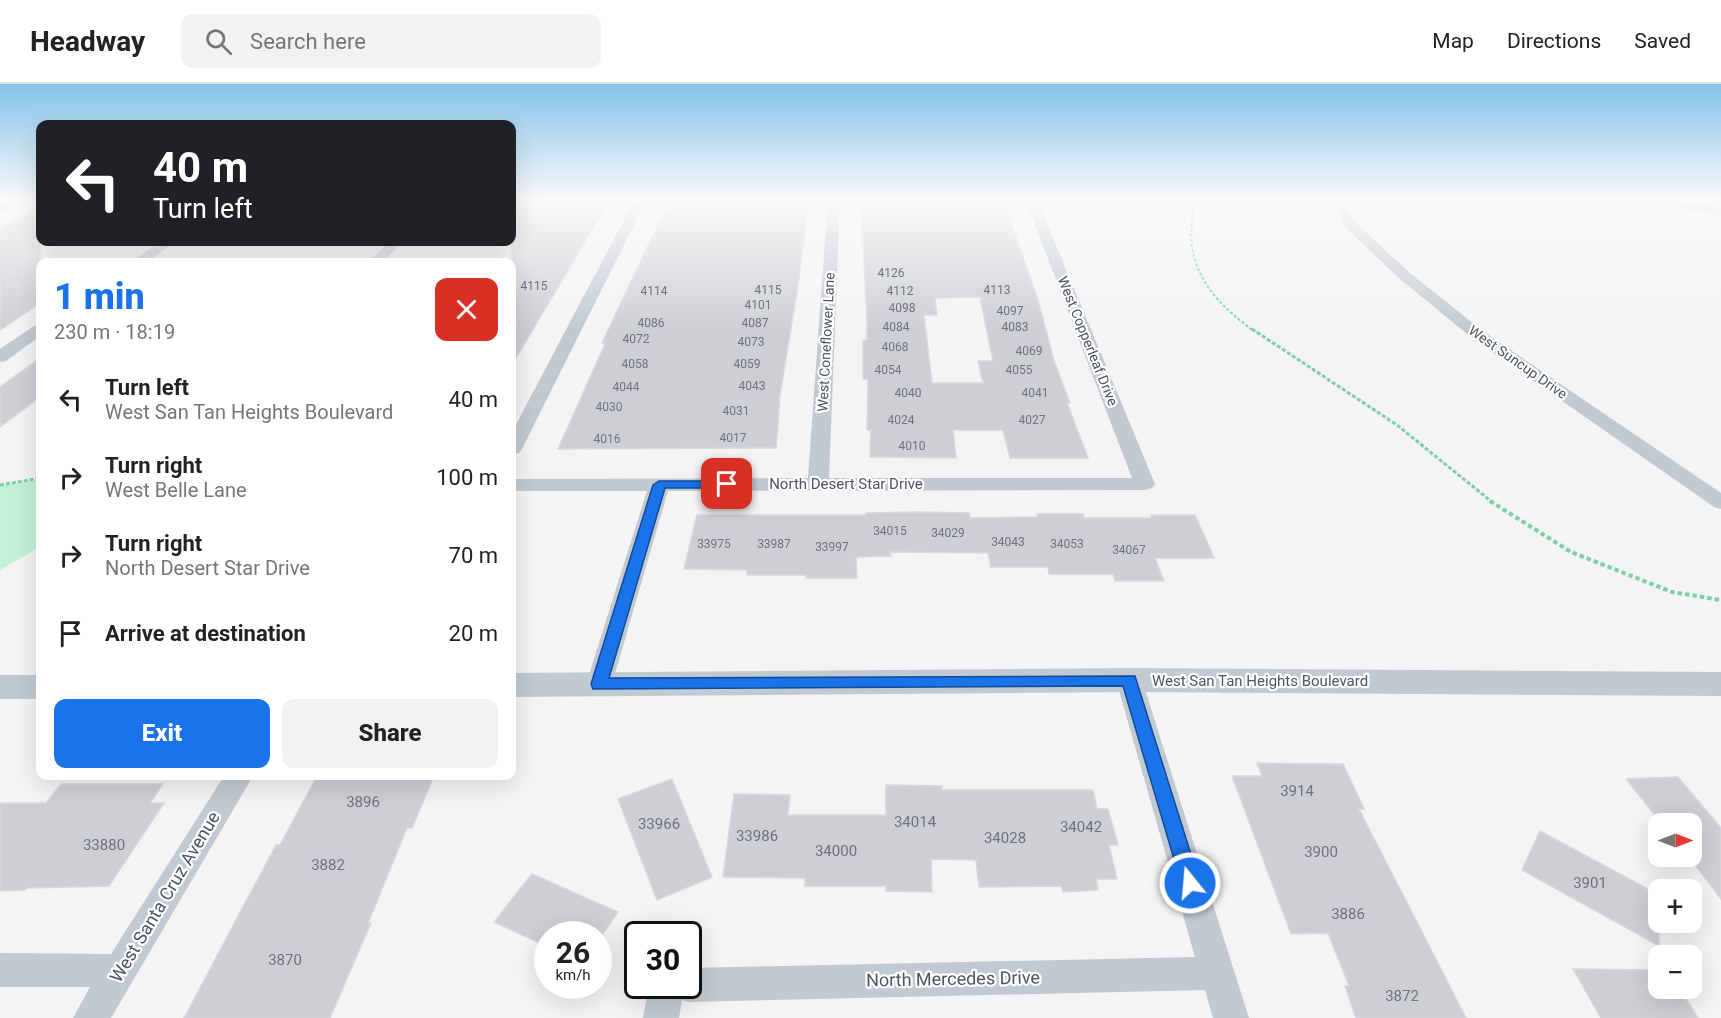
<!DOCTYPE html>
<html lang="en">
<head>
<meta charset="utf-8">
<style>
  body { margin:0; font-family:Roboto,sans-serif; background:#f2f2f2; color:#222; height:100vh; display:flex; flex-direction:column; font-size:22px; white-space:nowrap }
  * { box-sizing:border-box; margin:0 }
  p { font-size:20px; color:#767676 }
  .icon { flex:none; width:33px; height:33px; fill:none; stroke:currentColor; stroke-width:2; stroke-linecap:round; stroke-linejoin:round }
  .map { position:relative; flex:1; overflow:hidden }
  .sheet { position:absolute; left:36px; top:174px; width:480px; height:522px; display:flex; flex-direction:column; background:#fff; border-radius:12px; box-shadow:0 6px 24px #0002 }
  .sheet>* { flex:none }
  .hud { position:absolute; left:36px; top:36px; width:480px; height:126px; border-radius:12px; box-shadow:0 6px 24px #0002; background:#202124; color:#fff; overflow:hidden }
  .needle { width:39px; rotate:90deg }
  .tools { position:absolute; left:1648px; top:729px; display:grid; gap:12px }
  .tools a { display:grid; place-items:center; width:54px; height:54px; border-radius:12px; background:#fff; box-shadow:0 6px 24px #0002; font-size:30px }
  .speed { position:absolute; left:534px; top:837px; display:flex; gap:12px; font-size:30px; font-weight:700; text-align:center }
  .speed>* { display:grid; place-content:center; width:78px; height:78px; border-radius:50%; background:#fff; box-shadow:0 6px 24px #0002; line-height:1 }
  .speed small { font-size:15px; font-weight:400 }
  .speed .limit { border:3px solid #111; border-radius:9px; background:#fff; color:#111 }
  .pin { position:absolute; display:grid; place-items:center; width:51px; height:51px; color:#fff; margin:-26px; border-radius:12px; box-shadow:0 3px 9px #0006 }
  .me { position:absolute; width:66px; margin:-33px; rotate:343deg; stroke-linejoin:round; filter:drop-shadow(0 0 4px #0008) }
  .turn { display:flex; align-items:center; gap:21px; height:126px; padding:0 18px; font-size:27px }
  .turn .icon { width:78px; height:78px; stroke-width:2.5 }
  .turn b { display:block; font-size:42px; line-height:51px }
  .round { display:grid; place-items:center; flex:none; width:63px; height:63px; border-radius:12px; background:#f2f2f2 }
  .summary { display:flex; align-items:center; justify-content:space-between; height:102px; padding:0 18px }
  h1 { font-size:36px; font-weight:800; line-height:45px; color:#1a73e8 }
  .action { display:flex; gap:12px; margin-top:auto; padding:12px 18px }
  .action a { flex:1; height:69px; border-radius:12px; background:#1a73e8; color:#fff; font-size:24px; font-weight:800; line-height:69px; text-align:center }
  .action a+a { background:#f2f2f2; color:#222 }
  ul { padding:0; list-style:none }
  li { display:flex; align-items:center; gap:18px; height:78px; padding:0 18px }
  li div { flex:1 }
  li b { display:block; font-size:22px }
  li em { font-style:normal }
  header { display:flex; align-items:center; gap:36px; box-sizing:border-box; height:84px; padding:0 30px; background:#fff; border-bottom:2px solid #e0e0e0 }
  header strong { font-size:28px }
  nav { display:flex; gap:33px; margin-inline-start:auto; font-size:21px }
  .search { width:420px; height:54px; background:#f2f2f2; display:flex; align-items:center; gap:15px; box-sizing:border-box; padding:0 21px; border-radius:12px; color:#767676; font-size:22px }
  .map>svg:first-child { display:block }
  .green { fill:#c3f1d5 }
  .building { fill:#cdcfd5; stroke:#d7d9de; stroke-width:1.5; fill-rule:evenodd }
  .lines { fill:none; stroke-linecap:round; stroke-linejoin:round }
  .path-far2 { stroke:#7ad0a6; stroke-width:2; stroke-dasharray:3 2; stroke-linecap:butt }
  .path-far1 { stroke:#7ad0a6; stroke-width:3; stroke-dasharray:4 2; stroke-linecap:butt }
  .path { stroke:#7ad0a6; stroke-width:4; stroke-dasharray:4.5 3; stroke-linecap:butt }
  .minor { fill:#c1cad2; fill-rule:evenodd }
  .tertiary { fill:#c1cad2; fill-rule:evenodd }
  .route { fill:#1a73e8; stroke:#114b97; stroke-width:1.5 }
  .labels { text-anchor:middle; stroke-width:4.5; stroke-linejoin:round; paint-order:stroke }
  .number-label { font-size:12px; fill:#6b747e }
  .far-street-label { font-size:14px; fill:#4a5661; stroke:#fff }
  .street-label { font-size:15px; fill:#4a5661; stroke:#fff }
  .near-number-label { font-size:15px; fill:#6b747e }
  .near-street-label { font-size:18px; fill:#4a5661; stroke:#fff }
</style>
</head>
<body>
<header>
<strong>Headway</strong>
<div class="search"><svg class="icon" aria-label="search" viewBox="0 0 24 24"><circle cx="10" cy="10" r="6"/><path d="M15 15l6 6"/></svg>Search here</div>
<nav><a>Map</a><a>Directions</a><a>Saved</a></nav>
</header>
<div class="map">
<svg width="1721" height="934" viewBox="0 0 1721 934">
  <rect width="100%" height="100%" fill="#f5f3f3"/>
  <!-- green -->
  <path class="green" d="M40,395v68l-40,23v-84z"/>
  <!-- building -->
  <g class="building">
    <path d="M512,115h98l-98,166z"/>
    <path d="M670,115h139l-11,86 -18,110 -4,53 -218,1 47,-105 -3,-1z"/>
    <path d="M866,116h134l2,4h3l35,103 14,54 16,42h-3l21,55h-78l-7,-28h-50l3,28 -86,-1 1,-27h-4l1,-51h-5v-39h4v-20l-6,-116 5,1zM980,213l13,64h-15l5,22h-51l-8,-68h13l-2,-17z"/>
    <path d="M40,121v98l-40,27v-103z"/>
    <path d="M40,274v39l-40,30v-40z"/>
    <path d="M919,428l50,1 1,5 68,-1 -1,-3h46l1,4h68l-1,-3h44l19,43h-59l9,23h-49l-2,-7h-64l-1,-7h-57l-3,-14 -98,-1 1,4 -35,1 1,21h-51v-3h-59v-5l-63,-1 13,-54h169v-2z"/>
    <path d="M1257,679l86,1 21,45h-5l107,209h-110l-11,-32h4l-21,-53 -37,1 -59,-158h30z"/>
    <path d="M317,692h117l-22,52h-5l-39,95h3l-41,95h-146l92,-173h4z"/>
    <path d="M1678,693l43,51v71l-33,-43h4v-32h-30l-36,-45z"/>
    <path d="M672,695l40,98 -55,23 -39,-101z"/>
    <path d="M61,700h102l-13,19h14l-55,83 -81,2 -3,2 -25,1v-88h46z"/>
    <path d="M886,701l56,1v4h151l4,19h11l10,36h-9l8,34h-21l2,11 -35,2 -2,-6 -82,1 -3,-27 -45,-1 1,33 -46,-1v-5h-81v-8l-82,-1 11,-83 56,1 -2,20h98z"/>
    <path d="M1540,747l119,64v51l-137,-76z"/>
    <path d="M532,790l86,38 -15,22h-55v13l-54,-25z"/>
    <path d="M1573,885l79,1 -5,16 32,2 19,30h-97z"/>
  </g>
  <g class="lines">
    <!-- path-far2 -->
    <path class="path-far2" d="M1194,115c-1,15 -4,32 -2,47 5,38 33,64 62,85"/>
    <!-- path-far1 -->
    <g class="path-far1">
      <path d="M1252,245l145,96 95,77"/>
      <path d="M0,401l40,-7"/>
    </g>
    <!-- path -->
    <path class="path" d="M1490,417l81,51 101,40 49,8"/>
    <!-- minor -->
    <g class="minor">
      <path d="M11,115h16l-27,14v-9z"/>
      <path d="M635,115h12l-125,250 -3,4 -7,2v-23z"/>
      <path d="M828,115h12l-11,279h303l-107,-279h12l118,285 -3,4 -7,2 -477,1 -56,193 -4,7 -9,3 -9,-3 -4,-7 61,-193h-135v-12l296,-1z"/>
      <path d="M1330,115h12l15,25 53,49 74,59 237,161v16l-7,-2 -242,-169 -72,-59 -53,-50z"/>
      <path d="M1637,115h30l54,8v8l-78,-12z"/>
      <path d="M160,158h15l-28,20h-16z"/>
      <path d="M389,158h14l-20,20h-15z"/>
      <path d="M40,240v12l-34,25 -6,1v-13l34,-23z"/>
      <path d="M1129,586l9,3 4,7 107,338h-36l-8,-28 -517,12 -6,-2 -3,18h-36l6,-32h39v-18l507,-11 -79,-277 4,-7z"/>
      <path d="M224,692h29l-142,242h-38l17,-31h-90v-34l111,1z"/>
    </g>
    <!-- tertiary -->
    <g class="tertiary">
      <path d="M1129,584l592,4v24l-592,-4 -617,5v-24z"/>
      <rect x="0" y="591" width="40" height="24"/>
    </g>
  </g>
  <!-- sky -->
  <linearGradient id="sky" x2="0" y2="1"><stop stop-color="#85c3ea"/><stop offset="0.47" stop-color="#fafafa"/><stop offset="1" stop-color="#fafafa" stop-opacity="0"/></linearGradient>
  <rect width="1721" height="246" fill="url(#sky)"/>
  <!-- route -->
  <path class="route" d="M659,397h68l6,3 -6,4h-62l-56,190 526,-2 65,207 -3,6 -7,2 -6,-2 -3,-6 -58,-197 -530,3 -2,-5 62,-199z"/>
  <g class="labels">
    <!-- number labels -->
    <g class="number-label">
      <text x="891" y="193">4126</text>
      <text x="534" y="206">4115</text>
      <text x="768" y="210">4115</text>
      <text x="997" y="210">4113</text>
      <text x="654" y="211">4114</text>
      <text x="900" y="211">4112</text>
      <text x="758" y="225">4101</text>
      <text x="902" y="228">4098</text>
      <text x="1010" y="231">4097</text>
      <text x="651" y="243">4086</text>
      <text x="755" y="243">4087</text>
      <text x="896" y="247">4084</text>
      <text x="1015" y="247">4083</text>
      <text x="636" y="259">4072</text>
      <text x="751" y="262">4073</text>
      <text x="895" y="267">4068</text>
      <text x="1029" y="271">4069</text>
      <text x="635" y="284">4058</text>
      <text x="747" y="284">4059</text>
      <text x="888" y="290">4054</text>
      <text x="1019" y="290">4055</text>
      <text x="752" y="306">4043</text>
      <text x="626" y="307">4044</text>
      <text x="908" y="313">4040</text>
      <text x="1035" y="313">4041</text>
      <text x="609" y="327">4030</text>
      <text x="736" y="331">4031</text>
      <text x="901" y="340">4024</text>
      <text x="1032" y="340">4027</text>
      <text x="733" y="358">4017</text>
      <text x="607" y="359">4016</text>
      <text x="912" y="366">4010</text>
      <text x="890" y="451">34015</text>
      <text x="948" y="453">34029</text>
      <text x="1008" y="462">34043</text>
      <text x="714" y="464">33975</text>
      <text x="774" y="464">33987</text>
      <text x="1067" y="464">34053</text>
      <text x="832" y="467">33997</text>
      <text x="1129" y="470">34067</text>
    </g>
    <!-- far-street labels -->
    <g class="far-street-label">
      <text transform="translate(1088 257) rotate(68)" y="5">West Copperleaf Drive</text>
      <text transform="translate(826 258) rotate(-87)" y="5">West Coneflower Lane</text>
      <text transform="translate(1518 278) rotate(35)" y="5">West Suncup Drive</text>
    </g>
    <!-- street labels -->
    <g class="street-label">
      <text x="846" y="405">North Desert Star Drive</text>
      <text x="1260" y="602">West San Tan Heights Boulevard</text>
    </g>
    <!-- near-number labels -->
    <g class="near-number-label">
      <text x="1297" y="712">3914</text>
      <text x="363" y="723">3896</text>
      <text x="915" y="743">34014</text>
      <text x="659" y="745">33966</text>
      <text x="1081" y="748">34042</text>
      <text x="757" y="757">33986</text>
      <text x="1005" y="759">34028</text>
      <text x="104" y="766">33880</text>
      <text x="836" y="772">34000</text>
      <text x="1321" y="773">3900</text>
      <text x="328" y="786">3882</text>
      <text x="1590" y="804">3901</text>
      <text x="1348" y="835">3886</text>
      <text x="285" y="881">3870</text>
      <text x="1402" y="917">3872</text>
    </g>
    <!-- near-street labels -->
    <g class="near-street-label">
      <text transform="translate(165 813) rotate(-59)" y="6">West Santa Cruz Avenue</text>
      <text transform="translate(953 895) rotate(-1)" y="6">North Mercedes Drive</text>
    </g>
  </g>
</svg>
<div class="tools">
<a><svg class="needle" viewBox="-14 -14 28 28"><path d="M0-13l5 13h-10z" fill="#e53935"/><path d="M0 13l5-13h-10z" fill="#767676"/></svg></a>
<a>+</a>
<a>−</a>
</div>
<div class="speed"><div>26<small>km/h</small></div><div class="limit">30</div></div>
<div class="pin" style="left:727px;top:400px;background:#d93025"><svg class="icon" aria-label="arrive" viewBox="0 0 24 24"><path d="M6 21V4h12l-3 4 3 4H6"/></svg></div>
<svg class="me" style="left:1190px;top:799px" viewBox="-20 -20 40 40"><circle r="17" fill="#1a73e8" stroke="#fff" stroke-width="3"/><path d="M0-11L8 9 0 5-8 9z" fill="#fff"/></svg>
<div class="hud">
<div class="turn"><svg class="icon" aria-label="left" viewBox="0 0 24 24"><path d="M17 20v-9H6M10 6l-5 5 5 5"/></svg><div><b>40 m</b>Turn left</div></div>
</div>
<section class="sheet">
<div class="summary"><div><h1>1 min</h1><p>230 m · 18:19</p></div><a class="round" style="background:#d93025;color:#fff"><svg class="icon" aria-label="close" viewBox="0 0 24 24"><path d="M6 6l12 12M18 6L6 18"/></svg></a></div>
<ul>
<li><svg class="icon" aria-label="left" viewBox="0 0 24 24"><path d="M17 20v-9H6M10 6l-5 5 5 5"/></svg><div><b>Turn left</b><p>West San Tan Heights Boulevard</p></div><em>40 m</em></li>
<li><svg class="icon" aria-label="right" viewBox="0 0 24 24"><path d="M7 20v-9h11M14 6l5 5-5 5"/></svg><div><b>Turn right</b><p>West Belle Lane</p></div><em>100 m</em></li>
<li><svg class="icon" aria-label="right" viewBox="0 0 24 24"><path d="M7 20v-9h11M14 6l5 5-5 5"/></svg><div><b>Turn right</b><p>North Desert Star Drive</p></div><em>70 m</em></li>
<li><svg class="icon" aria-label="arrive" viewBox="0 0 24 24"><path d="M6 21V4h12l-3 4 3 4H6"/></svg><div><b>Arrive at destination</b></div><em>20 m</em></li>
</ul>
<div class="action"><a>Exit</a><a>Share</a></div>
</section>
</div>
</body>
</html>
